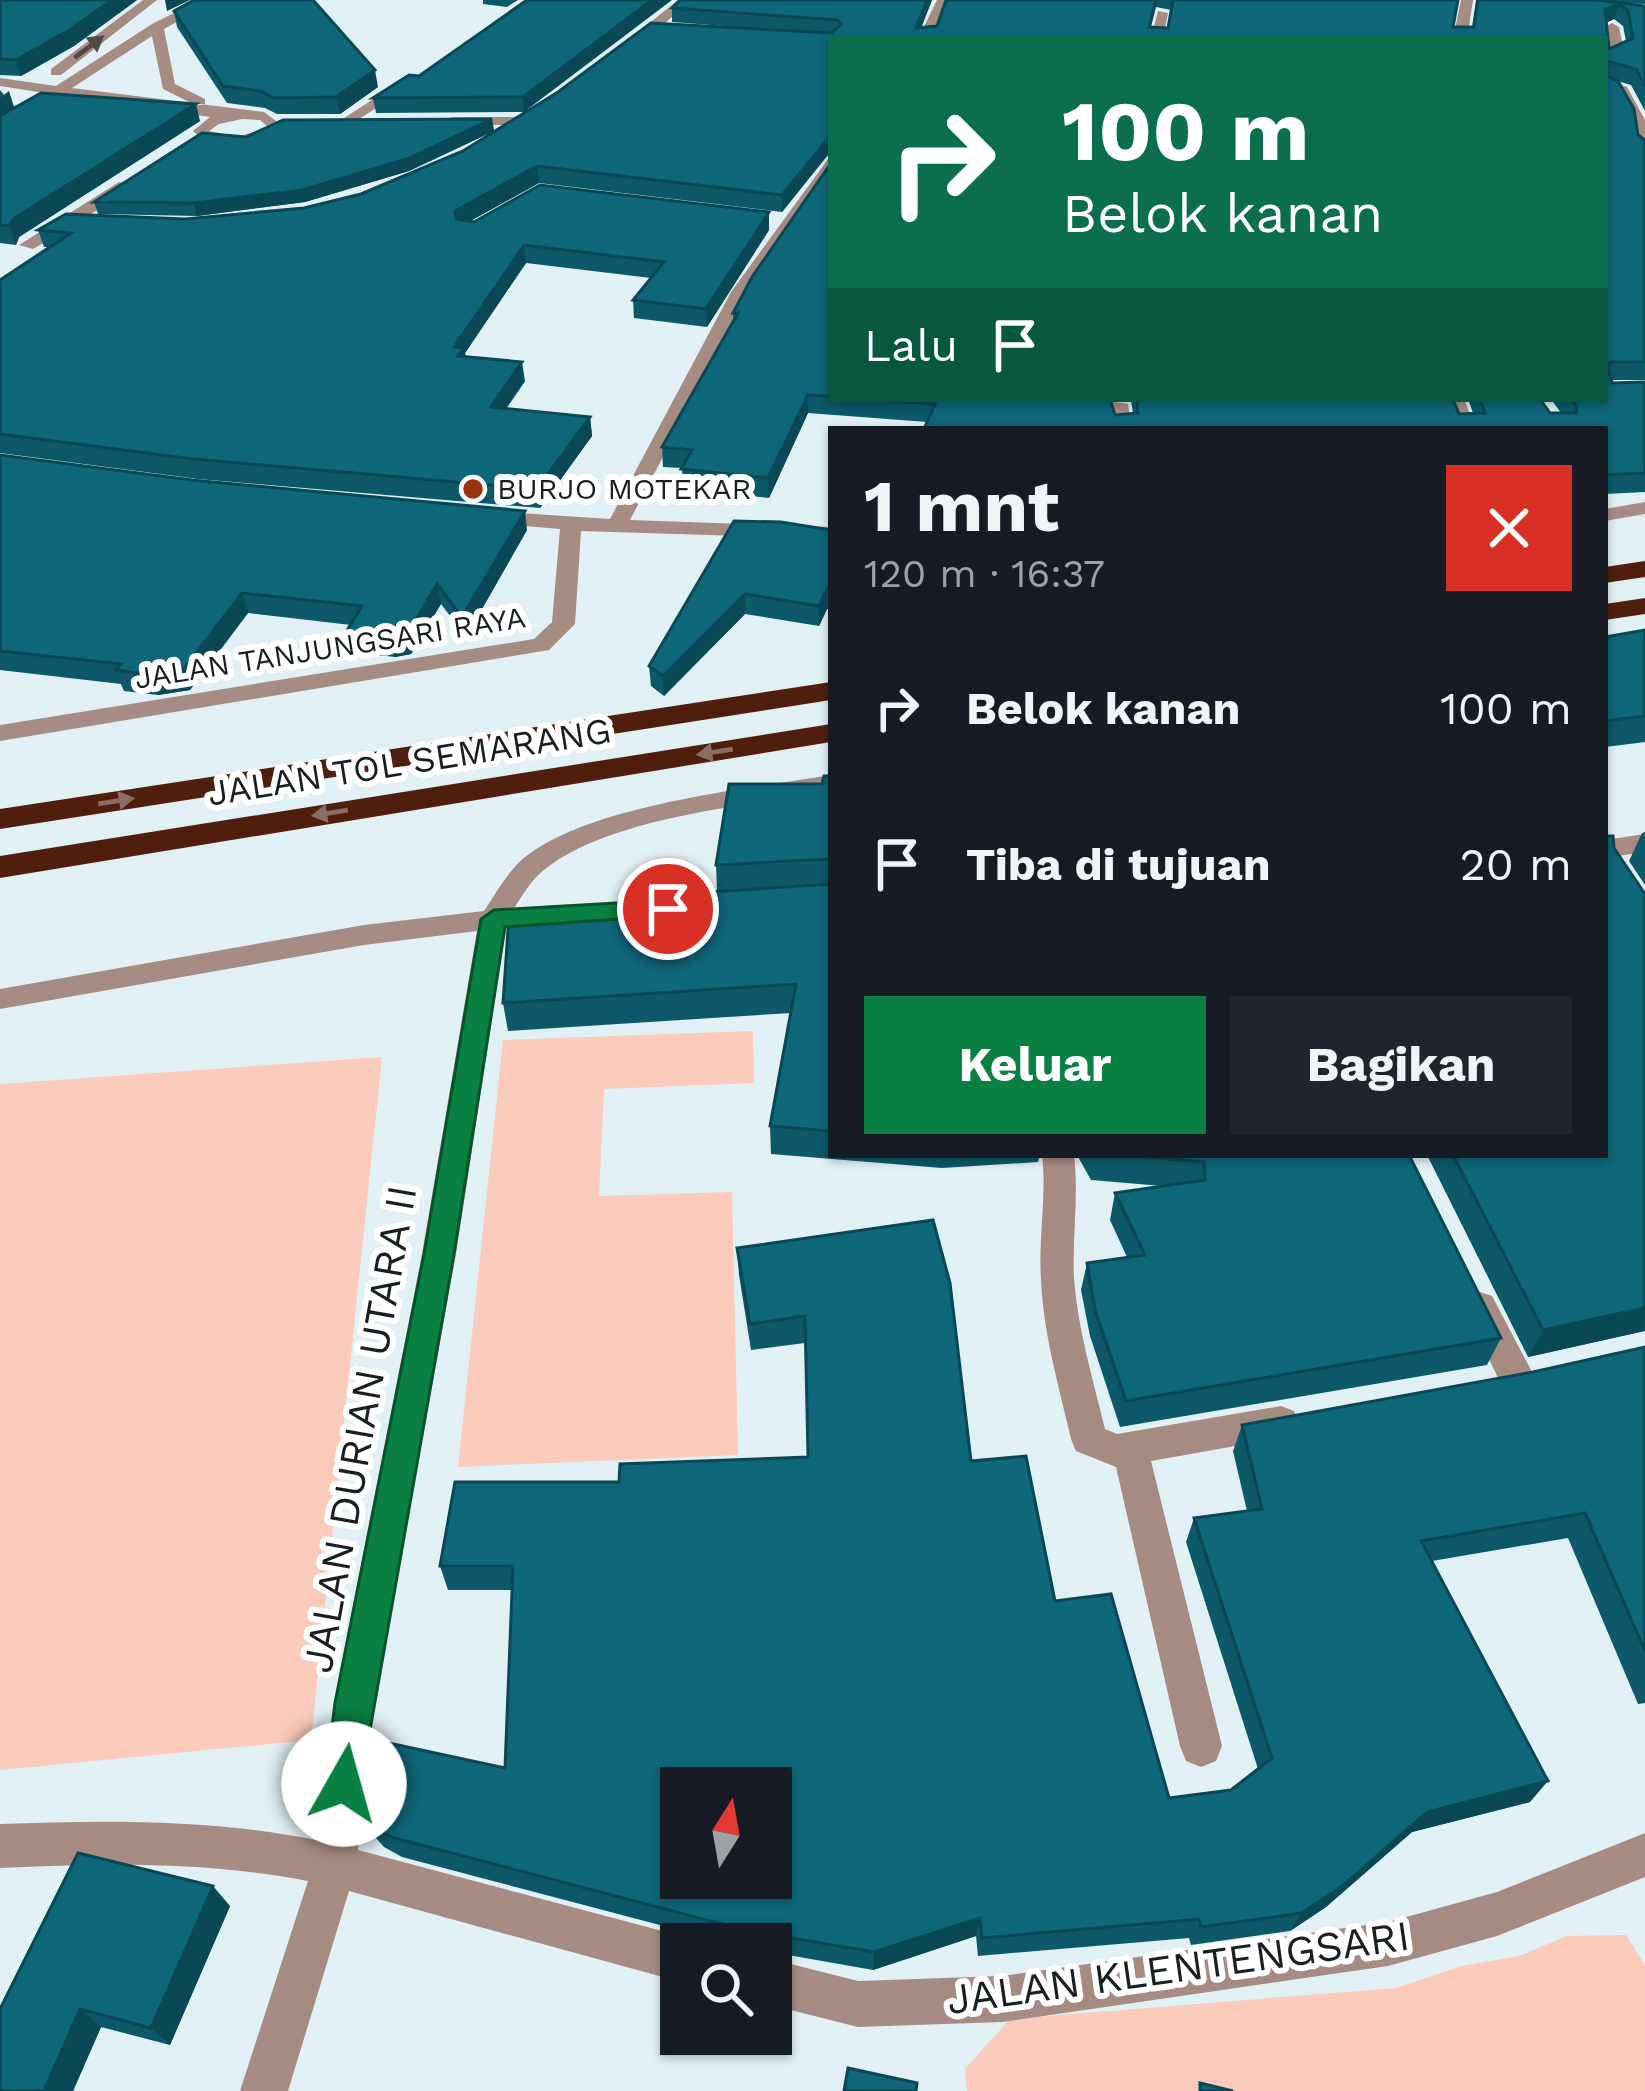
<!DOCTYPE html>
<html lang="id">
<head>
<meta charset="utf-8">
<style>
  body { margin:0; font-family:"Work Sans",sans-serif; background:#20242c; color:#f1f3f6; height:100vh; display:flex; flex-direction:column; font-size:45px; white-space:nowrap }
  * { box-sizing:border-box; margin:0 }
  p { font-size:39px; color:#9ea1a6 }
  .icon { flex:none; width:66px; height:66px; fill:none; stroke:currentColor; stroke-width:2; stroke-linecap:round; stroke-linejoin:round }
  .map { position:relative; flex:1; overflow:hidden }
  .drawer { position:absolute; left:828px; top:426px; width:780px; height:732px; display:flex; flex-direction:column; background:#171b24; border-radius:0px; box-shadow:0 3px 9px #0004 }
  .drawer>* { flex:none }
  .banner { position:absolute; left:828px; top:36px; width:780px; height:366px; border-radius:0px; box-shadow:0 3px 9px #0004; background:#0b6e4f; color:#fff; overflow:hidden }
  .needle { width:78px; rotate:11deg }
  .buttons { position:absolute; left:660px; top:1767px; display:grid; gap:24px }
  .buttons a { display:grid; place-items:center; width:132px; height:132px; border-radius:0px; background:#171b24; box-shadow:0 3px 9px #0004; font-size:60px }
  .pin { position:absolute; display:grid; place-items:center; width:102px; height:102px; color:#fff; margin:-51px; border:6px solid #fff; border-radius:50%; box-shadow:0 3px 12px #0007 }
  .me { position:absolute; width:132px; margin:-66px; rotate:7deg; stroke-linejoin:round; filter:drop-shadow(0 0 9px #0008) }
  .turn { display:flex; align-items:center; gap:42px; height:252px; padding:0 36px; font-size:54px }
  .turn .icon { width:156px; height:156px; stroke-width:2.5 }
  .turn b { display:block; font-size:84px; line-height:102px }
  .then { display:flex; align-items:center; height:114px; padding:0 36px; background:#0003; gap:24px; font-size:45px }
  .round { display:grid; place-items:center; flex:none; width:126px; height:126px; border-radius:0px; background:#20242c }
  .headline { display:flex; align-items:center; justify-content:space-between; height:204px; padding:0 36px }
  h1 { font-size:72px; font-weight:700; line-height:90px }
  .primary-button { display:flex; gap:24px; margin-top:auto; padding:24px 36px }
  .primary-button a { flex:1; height:138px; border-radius:0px; background:#0b8043; color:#fff; font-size:48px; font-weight:700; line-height:138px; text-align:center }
  .primary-button a+a { background:#20242c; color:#f1f3f6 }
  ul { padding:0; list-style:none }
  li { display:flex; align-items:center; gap:36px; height:156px; padding:0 36px }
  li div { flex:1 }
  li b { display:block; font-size:45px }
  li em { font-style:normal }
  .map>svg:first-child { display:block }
  .green { fill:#facabb }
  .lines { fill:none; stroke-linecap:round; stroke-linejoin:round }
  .service { fill:#a68b82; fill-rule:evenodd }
  .minor { fill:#a68b82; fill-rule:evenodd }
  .motorway { fill:#501e0d; fill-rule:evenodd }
  .wall { fill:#0d5969; fill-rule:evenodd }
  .shaded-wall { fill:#0a4855 }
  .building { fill:#0f677a; stroke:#0a4855; stroke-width:3; fill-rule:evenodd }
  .oneway { fill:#514a47 }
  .oneway2 { fill:#8d6d62 }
  .route { fill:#0b8043; stroke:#07532c; stroke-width:3 }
  .poi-dot { fill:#9a340e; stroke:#fff; stroke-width:4.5 }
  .labels { text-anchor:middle; stroke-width:12; stroke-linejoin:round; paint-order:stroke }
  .far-poi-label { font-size:30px; fill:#191e20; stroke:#fff; text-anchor:start }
  .far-street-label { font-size:30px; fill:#191e20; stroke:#fff }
  .street-label { font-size:36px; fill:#191e20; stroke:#fff }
  .near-street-label { font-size:42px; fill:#191e20; stroke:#fff }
</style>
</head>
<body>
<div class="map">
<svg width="1645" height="2091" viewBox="0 0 1645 2091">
  <rect width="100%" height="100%" fill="#e1f0f4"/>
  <!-- green -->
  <g class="green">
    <path d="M753,1031l1,52 -150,6 -5,107 133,-4 6,263 -280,12 45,-427z"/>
    <path d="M382,1057l-71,683 -311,30v-686z"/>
    <path d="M1626,1935l19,30v126h-678l-2,-22 45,-50 386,-31 66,-22 57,-10 48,-20z"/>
  </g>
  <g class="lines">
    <!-- service -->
    <path class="service" d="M1158,11l10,2 -5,26h-12z"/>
    <!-- minor -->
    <g class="minor">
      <path d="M143,0h14l-96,75h-10v-6z"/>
      <path d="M200,0h16l-52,29 11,55 30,15v6h-10l-32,-16 -11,-53 -80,52 192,24 20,15c-24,22 -66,28 -91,4l17,-14 -149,-22 -61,37v-10l45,-29 -45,-7v-8l56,8 96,-62zM242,119l18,1 8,7 -30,10 -29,-6 10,-7z"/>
      <path d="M678,0h14l-61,52h-10v-6z"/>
      <path d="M937,0h12l-17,39h-14z"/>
      <path d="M1461,0h12l-6,39h-14z"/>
      <path d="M1612,23l7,4 5,24 -19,9v-9l5,-2 -5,-22z"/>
      <path d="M1605,80l22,7 18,33v36l-8,-5 -4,-27 -17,-31 -11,-4z"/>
      <path d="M401,81l12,3 -63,41 -12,-3z"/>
      <path d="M548,102l5,7 -23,16h-78l-7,-4 7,-4h74z"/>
      <path d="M831,155v16l-82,121 -119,228 201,7v12l-250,-8 -6,93 -26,26 -549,91v-16l534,-86 18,-17 8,-93 -71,-6 -11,-6 11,-6 121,8 121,-227z"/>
      <path d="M119,182l14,3 -49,34 18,3v6l-31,-1 -38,22 -14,-4z"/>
      <path d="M1093,399l35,5 4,25h-20l-1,-18z"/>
      <path d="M1444,399h20l12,30h-20z"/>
      <path d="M1645,502v12l-40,7v-12z"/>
      <path d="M831,775v16c-84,15 -213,25 -282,75 -16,11 -26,28 -36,44l10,8 -4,7 -13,3 -50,326 -82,449 -16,147 323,86 16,8h-16v38l-332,-91 -61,200h-48l68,-210c-103,-20 -204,-18 -308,-13v-44c108,-4 210,-5 316,16l18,-137 88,-449 55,-323 -113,14 -364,64v-20l364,-64 120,-14c13,-19 25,-43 45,-57 69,-50 218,-65 302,-79z"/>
      <path d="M1645,834v18l-40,6v-18z"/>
      <path d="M1042,1155h32c5,42 -2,82 0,124 4,51 19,100 31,150l12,5 164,-28 13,5 5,11 -5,11 -13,5 -130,23 71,285 -6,15 -15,6 -15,-6 -6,-15 -64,-279 -40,-16 -5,-12c-12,-53 -28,-106 -30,-160 -3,-42 6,-82 1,-124z"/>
      <path d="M1480,1292l12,4 38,72 5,11 -5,11 -13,4 -13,-4 -41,-84 5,-10z"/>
      <path d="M1645,1833v44l-148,59 -109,30 -386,56 -144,5 -87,-22v-46l87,22 144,-5 386,-54 109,-30z"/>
    </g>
    <!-- motorway -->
    <g class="motorway">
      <path d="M1645,561v16l-40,6v-16z"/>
      <path d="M1645,598v16l-40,6v-16z"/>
      <path d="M831,682v18l-831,129v-20z"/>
      <path d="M831,724v18l-831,136v-22z"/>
    </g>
  </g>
  <!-- wall -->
  <g class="wall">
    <path d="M0,0h137l-63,46 -53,30 -21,-1z"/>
    <path d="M483,0h35l-11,7 -24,-3z"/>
    <path d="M527,0l-3,112 -148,1 -3,-15 46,-22z"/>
    <path d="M680,0h252l-11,27 16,-1 9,-26h512l-5,27h19l4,-27h169v4l-29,-1 29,3v105l-14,-26 -14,-4 21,54 7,5v240h-34l1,3 33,-1v110l-40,2v-65l-678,-7 -119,-9 -39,85 -86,-10 -1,-20 -19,-1 -1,-20 71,-126v-8l98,-150v236h279l5,16 18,-2 -2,-12 -11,-2h333l6,15 14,-1 -5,-14h72l10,14h11l-10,-14h54l-774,-360v112l-49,61 -243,-29 -69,38 299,-9v18l-62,97 -73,-9 -1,-18 18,-22 -125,-15 -61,90 1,4 59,24 -19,28 84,8 2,19 -52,72 -342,-29 -198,-26v-173l48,-33h-4l-6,-17 147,-11 119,-11 57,-14 429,-163 -118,-9v-14zM1156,7l15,3 -3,18 -17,-1zM1614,19l9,7 3,15 -17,8 -3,-26z"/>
    <path d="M174,11l204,76 -38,27h-63l-12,-6 -38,-5 -50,-76z"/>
    <path d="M0,90l14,17 186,14 -181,116 -3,8 -16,-2z"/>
    <path d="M492,119l2,12 -85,40 -104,31 -108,14 -99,-2 -4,-12 152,-65z"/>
    <path d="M0,455l527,75 -61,107 -25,-33 -30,50 -16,3 -44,-5 -5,-20 5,-7 -103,-12 -58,77 -32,5 -34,-4 -3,-7 -121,-14z"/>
    <path d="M831,530v79h-4l-8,17 -74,-12 -81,82 -13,-10 -2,-20z"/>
    <path d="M1645,630v112l-40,5v-110z"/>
    <path d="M831,776v379h209l-2,7 -96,6 -171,-14 -1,-28 21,-113 -283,18 -5,-28 206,-99 8,-12 -1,-27z"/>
    <path d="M1645,832v53l-16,-24 13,-28z"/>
    <path d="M1614,848l31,46v437l-117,26 -101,-202h178z"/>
    <path d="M1077,1155h332l92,183 -14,27 -367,62 -30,-91 -9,-46 6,-27 40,-6 -17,-37 5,-27 47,-7 -71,-6z"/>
    <path d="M737,1248l234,213 84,140 114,197 62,-8 27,-21 -72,-227 8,-24 53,-7 -14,-60 9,-26 291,-53 112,-25v356l-7,1 -70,-166 -136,23 98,241 -118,30 -86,75 -36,24 -99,14 -2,-7 -211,18 -2,-20 -103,34 -102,-18v-8h-39l-330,-87 -18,-10 -17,-19 -12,-20 150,-40 7,-178h-64l-8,-24 179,-84 189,-25 -3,-114 -54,7 -12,-75z"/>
    <path d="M230,1906l-60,139 -69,-18 -28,64h-73v-82z"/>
  </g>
  <!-- shaded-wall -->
  <g class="shaded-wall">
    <path d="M112,0h25l-63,46 -53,30 -5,-16z"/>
    <path d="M165,0h25l-23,11z"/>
    <path d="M652,0h20l-148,112 -1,-15z"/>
    <path d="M927,0h5l-15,39 -1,-11z"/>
    <path d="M1619,4l-5,15 -13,6 4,-15z"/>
    <path d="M375,70l3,17 -38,27 -4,-17z"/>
    <path d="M9,91l5,16 -14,12v-21z"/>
    <path d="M196,104l4,17 -181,116 -3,8 -6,-19 3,-7z"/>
    <path d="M492,119l2,12 -85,40 -104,31 -108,14 -3,-13z"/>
    <path d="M831,134v17l-49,61v-17z"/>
    <path d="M537,166l2,17 -81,45 -3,-17z"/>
    <path d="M769,212v18l-62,97 -1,-18z"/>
    <path d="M524,245l2,18 -61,90 2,14 -13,-20z"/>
    <path d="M522,362l3,19 -31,45 -3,-19z"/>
    <path d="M808,395v18l-39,85 -1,-20z"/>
    <path d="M590,417l2,19 -52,72 -3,-19z"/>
    <path d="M525,511l2,19 -61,107 -4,-20z"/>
    <path d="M437,584l4,20 -30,50 -16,3 -4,-20z"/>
    <path d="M827,589v20l-8,17v-20z"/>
    <path d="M242,593l6,20 -58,77 -32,5 -7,-20z"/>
    <path d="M745,594v20l-81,82 -1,-20z"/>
    <path d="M1645,1308l-1,23 -116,26 15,-27z"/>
    <path d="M1548,1781l-18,21 -118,30 -86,75 -36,24 12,-18 125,-101z"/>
    <path d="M213,1886l17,20 -60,139 -19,-17z"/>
    <path d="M980,1918l-4,18 -103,34 1,-18z"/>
    <path d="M80,2009l21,18 -28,64h-29z"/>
  </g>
  <!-- building -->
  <g class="building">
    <path d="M0,0h112l-43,30 -53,30 -16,-1z"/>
    <path d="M194,0h119l62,70 -39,27 -62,1 -13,-7 -38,-5 -49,-75z"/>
    <path d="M527,0h125l-129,97 -150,1 36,-23 10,1z"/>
    <path d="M680,0h247l-11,28 21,-2 9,-26h210l-7,27 19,1 5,-28h285l-5,27h21l4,-27h119l48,6v80l-9,-17 -29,-8 -1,15 12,5 16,28 4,26 7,5v222h-34l-4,4 5,17 33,-1v91l-40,2v-46h-681l11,-25 -66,-5h241l5,16 23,-2 -2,-14h317l6,15 26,-1 -5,-14h60l10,14h26l1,-6 -6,-8h34v-360h-774v96l-49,60 -245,-29 -82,45 1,8 18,3 66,-37 229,27 -63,97 -73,-9 31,-38 -140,-17 -70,102 10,1 -6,8 64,6 -31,45 99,10 -53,72 -344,-30 -193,-25v-154l71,-47 -33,-3 28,-16 119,5 119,-11 57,-14 102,-43 95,-59 93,-69 180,10 11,-9 -5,-4 -165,-12zM1619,4l9,7 5,27 -24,11 -4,-39z"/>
    <path d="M41,93l155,11 -183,115 -3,7 -10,-1v-109z"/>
    <path d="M492,119l-85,40 -105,31 -108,13 -100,-1 108,-69 44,4 37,-17z"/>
    <path d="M831,163v233l-23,-1 -40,83 -87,-9 11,-19 -30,-3 76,-134h-5l19,-36z"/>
    <path d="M0,455l192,25 333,31 -63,106 -25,-33 -30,50 -16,3 -45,-5 16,-26 -120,-13 -59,77 -32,5 -35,-5 5,-6 -121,-13z"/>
    <path d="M734,521l47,1 50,8v59h-4l-8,17 -74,-12 -82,82 -14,-10z"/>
    <path d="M1645,630v86l-40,5v-84z"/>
    <path d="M824,776h7v83l-115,6 13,-81h93z"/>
    <path d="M1605,836h8l1,12 31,46v414l-102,22 -90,-175h152z"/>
    <path d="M831,884v247l-61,-5 26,-142 -293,19 6,-87 200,-12 2,-12z"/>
    <path d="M1123,1155h286l92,183 -375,63 -31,-91 -8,-47 58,-8 -30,-62 90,-13 -1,-18z"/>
    <path d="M933,1220l17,63 21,178 55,-5 29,145 56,-7 58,204 62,-8 41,-32 -78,-240 68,-9 -20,-84 291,-53 112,-25v304l-60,-138 -164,28 127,240 -121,31 -87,76 -38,25 -101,14 -2,-8 -217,19 -2,-20 -106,34 -129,-22 -354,-93 -18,-10 -18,-19 29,-66 121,26 8,-202h-73l15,-84h164l1,-18 188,-7 -3,-141 -55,8 -13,-76zM681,1788h90v90h-90z"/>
    <path d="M78,1853l135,33 -62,142 -71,-19 -36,82h-44v-82z"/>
    <path d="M848,2068l69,15 -1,8h-72z"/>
    <path d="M1200,2083l33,8h-33z"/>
  </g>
  <!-- one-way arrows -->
  <defs><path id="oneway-solid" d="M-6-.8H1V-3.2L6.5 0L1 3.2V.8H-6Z" transform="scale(3)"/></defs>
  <use class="oneway" href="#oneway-solid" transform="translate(89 47) rotate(-37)"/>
  <g class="oneway2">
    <use href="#oneway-solid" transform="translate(715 752) rotate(171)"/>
    <use href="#oneway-solid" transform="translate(116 801) rotate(-9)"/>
    <use href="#oneway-solid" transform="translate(330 813) rotate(171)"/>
  </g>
  <!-- route -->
  <path class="route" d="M668,900l12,9 -4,6 -171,12 -51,327 -96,544 -14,5 -13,-5 -6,-14 10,-81 89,-449 57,-335 13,-9z"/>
  <!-- markers -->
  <circle class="poi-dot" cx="473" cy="489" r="12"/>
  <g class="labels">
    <!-- far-poi labels -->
    <g class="far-poi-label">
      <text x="497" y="499">BURJO MOTEKAR</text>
    </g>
    <!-- far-street labels -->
    <g class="far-street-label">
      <text transform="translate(330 648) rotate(-9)" y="10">JALAN TANJUNGSARI RAYA</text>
    </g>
    <!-- street labels -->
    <g class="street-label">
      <text transform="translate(409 761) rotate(-9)" y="13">JALAN TOL SEMARANG</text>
    </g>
    <!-- near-street labels -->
    <g class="near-street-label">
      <text transform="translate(359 1429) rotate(-80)" y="15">JALAN DURIAN UTARA II</text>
      <text transform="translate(1178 1967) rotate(-8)" y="15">JALAN KLENTENGSARI</text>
    </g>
  </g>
</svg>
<div class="buttons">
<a><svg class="needle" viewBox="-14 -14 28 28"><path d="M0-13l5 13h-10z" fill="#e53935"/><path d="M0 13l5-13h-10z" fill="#9ea1a6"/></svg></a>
<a><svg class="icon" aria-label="search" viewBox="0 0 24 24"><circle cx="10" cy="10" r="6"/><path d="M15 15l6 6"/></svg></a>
</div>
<div class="pin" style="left:668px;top:909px;background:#d93025"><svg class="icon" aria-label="arrive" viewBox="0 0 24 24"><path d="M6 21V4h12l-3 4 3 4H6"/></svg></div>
<svg class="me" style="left:344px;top:1784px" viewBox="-20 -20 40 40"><circle r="19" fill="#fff"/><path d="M0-13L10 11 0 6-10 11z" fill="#0b8043"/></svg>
<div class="banner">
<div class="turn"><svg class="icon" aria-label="right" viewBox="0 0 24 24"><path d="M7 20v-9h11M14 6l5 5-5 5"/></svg><div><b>100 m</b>Belok kanan</div></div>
<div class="then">Lalu<svg class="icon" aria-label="arrive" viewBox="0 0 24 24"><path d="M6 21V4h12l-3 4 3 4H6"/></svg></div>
</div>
<section class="drawer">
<div class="headline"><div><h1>1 mnt</h1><p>120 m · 16:37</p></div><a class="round" style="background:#d93025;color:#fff"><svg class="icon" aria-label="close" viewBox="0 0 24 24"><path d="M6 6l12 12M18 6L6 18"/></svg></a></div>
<ul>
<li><svg class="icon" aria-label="right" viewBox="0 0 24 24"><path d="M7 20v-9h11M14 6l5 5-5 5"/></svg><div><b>Belok kanan</b></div><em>100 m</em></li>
<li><svg class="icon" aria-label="arrive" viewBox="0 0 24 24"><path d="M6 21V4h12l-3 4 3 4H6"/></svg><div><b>Tiba di tujuan</b></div><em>20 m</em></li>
</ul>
<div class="primary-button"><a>Keluar</a><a>Bagikan</a></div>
</section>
</div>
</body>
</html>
